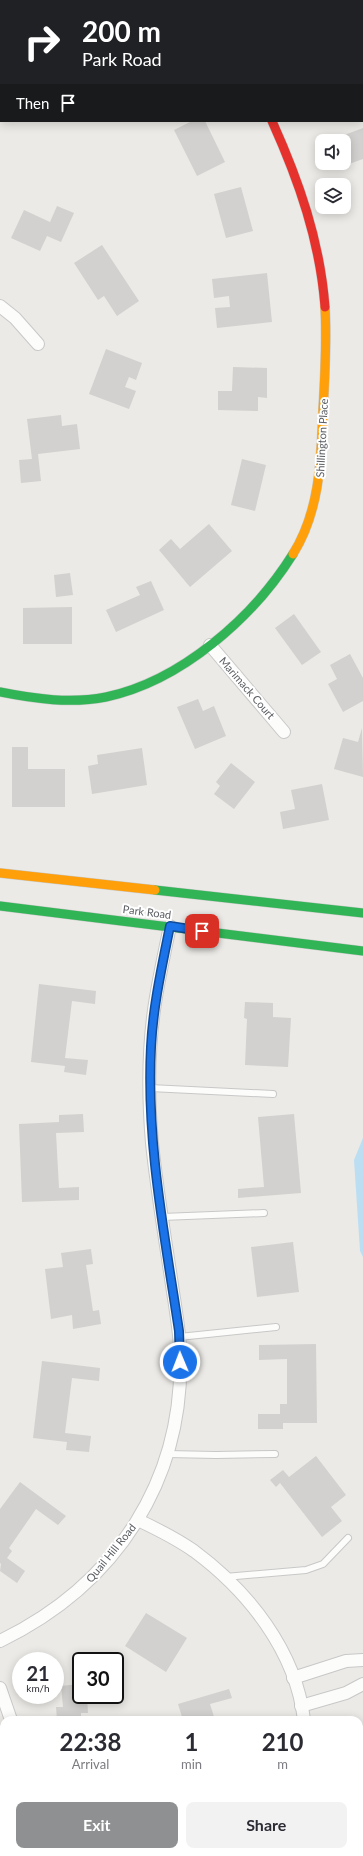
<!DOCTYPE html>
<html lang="en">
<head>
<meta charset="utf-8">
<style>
  body { margin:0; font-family:Lato,sans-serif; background:#f2f2f3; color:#2b2b33; height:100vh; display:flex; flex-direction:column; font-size:15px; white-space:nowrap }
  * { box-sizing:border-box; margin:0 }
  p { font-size:13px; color:#7c7c81 }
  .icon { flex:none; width:22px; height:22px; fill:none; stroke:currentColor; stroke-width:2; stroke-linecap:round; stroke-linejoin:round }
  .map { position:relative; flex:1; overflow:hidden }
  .details { position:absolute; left:0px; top:1716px; width:363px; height:140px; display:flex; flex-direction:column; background:#fff; border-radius:12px 12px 0 0; box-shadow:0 2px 10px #0003 }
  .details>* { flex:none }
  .banner { position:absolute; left:0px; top:0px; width:363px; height:122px; box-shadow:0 2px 10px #0003; background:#202124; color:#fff; overflow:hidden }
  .buttons { position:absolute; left:315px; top:134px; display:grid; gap:8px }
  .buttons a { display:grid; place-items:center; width:36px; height:36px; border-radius:8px; background:#fff; box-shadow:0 2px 10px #0003; font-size:20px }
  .speed { position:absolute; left:12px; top:1652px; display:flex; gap:8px; font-size:20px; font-weight:700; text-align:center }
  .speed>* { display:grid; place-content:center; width:52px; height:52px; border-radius:50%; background:#fff; box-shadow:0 2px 10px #0003; line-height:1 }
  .speed small { font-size:10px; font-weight:400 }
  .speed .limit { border:2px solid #111; border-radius:6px; background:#fff; color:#111 }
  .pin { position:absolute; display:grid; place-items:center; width:34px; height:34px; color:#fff; margin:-17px; border-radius:8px; box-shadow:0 2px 6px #0006 }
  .me { position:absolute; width:44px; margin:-22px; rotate:359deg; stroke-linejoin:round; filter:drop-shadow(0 0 3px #0008) }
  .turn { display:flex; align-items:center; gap:14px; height:84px; padding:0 16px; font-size:18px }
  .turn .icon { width:52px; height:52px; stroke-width:2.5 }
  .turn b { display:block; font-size:28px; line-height:34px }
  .then { display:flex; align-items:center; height:38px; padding:0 16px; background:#0003; gap:8px; font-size:15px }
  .eta { display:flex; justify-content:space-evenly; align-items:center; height:68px; text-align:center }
  .eta b { font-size:24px; font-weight:700; line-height:28px }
  .cta { display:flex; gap:8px; margin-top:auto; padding:8px 16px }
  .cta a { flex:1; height:46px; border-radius:8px; background:#8e9091; color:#fff; font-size:16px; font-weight:700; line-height:46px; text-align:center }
  .cta a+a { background:#f2f2f3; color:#2b2b33 }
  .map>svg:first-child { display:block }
  .water { fill:#bcdef3 }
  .building { fill:#d2d1cf }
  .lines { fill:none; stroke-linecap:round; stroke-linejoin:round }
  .lane-casing { stroke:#c8c8c8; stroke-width:8 }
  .street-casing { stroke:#c8c8c8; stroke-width:14 }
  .fast-casing { stroke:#c8c8c7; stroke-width:10 }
  .slow-casing { stroke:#c8c8c7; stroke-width:10 }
  .jam-casing { stroke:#c8c8c7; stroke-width:10 }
  .lane { stroke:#fcfcfb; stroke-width:6 }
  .street { stroke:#fcfcfb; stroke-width:12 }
  .fast { stroke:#30b455; stroke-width:9 }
  .slow { stroke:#ff9f0a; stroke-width:9 }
  .jam { stroke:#e5322d; stroke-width:9 }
  .route-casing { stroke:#114b97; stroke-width:10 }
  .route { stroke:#1a73e8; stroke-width:7 }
  .labels { text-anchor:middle; stroke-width:4; stroke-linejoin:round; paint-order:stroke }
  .street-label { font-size:11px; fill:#5c5f63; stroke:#fff }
</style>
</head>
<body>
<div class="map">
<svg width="363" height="1856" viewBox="0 0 363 1856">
  <rect width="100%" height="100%" fill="#ebeae6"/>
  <!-- water -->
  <path class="water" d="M363,1138v119l-3,-6 -6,-91z"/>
  <!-- building -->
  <g class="building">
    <path d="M192,121h13l20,41 -28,14 -23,-46z"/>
    <path d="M363,128v31l-14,5 -5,-13v-10h-4l-1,-4z"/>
    <path d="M241,187l12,44 -27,7 -12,-44z"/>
    <path d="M57,206l17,7 -13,29 -14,-6 -7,15 -29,-13 13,-28 26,12z"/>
    <path d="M102,245l37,56 -22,15 -13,-20 -6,4 -24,-37z"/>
    <path d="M267,273l5,49 -55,6 -2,-20 15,-1 -1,-11 -15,2 -2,-19z"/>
    <path d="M106,349l36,14 -6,17 -7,-3 -4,10 11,4 -7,18 -40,-15z"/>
    <path d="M233,367l34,1v30l-9,-1v14l-40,-1v-19h14z"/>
    <path d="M61,415l1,11 15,-2 3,25 -42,5 3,27 -20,2 -2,-23 13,-1 -5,-40z"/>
    <path d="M242,459l24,6 -11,46 -24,-6z"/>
    <path d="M209,524l23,27 -42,36 -31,-37 12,-11 9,10z"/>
    <path d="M70,573l3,22 -17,2 -2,-22z"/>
    <path d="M151,581l13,29 -48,22 -10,-22 34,-15 -4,-8z"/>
    <path d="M72,607v37h-49v-36z"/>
    <path d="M294,614l27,38 -19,13 -27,-37z"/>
    <path d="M350,654l13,24v23l-20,11 -15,-28 9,-5 -7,-14z"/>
    <path d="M198,699l5,12 11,-5 12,30 -31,13 -18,-42z"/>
    <path d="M362,728l1,49 -29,-8 9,-31 15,4z"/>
    <path d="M12,747h16v22h37v38h-53z"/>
    <path d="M142,748l5,37 -55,9 -4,-28 10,-2 -1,-9z"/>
    <path d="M231,763l24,19 -21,27 -20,-15 6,-8 -4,-4z"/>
    <path d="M322,784l7,36 -46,9 -3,-17 15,-3 -4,-19z"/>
    <path d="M39,984l57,7 -1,13 -23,-3 -7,57 23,2 -2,15 -22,-3 1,-6 -34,-4z"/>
    <path d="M245,1002l28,1v14l18,1 -3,49 -43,-2 2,-46 -3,-1z"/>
    <path d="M83,1114l1,18 -28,1 3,55 20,-1v13l-57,2 -3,-78 40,-2v-7z"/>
    <path d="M294,1114l7,79 -63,5v-9l26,-2 -6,-70z"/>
    <path d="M293,1242l6,50 -42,5 -6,-50z"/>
    <path d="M91,1249l2,15 -7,1 7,46 6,-1 2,14 -28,5 -1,-14 -21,4 -6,-50 18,-2 -2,-14z"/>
    <path d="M316,1344l1,79h-34v6h-25v-15h22v-10h7v-45l-28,1v-15z"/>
    <path d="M42,1361l58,7 -1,13 -27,-3 -7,55 26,3 -2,16 -23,-2 1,-8 -34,-4z"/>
    <path d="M316,1456l30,39 -15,12 11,14 -20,16 -42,-54 -4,4 -6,-7 13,-10 6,7z"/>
    <path d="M20,1482l46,34 -8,9 -22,-16 -27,39 3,3 -5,7 18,13 -8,12 -17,-12 1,-7 -1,-1v-54z"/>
    <path d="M146,1613l41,25 -21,34 -41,-26z"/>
    <path d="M79,1684l1,13 7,-1 1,17h-7v7h-24l-1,-13h7l-2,-21z"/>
    <path d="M229,1689l3,9 -22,6 5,16h-32l-5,-16z"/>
    <path d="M80,1852h26l3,4h-26z"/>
    <path d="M170,1852h76l-1,4 -36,-2v2h-40z"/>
  </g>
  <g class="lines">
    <!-- lane casing -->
    <g class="lane-casing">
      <g id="lane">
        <path d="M150,1088l123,6"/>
        <path d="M162,1217l102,-4"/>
        <path d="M179,1337l97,-10"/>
        <path d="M167,1454l49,1 59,-1"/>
        <path d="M225,1577l81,-7 17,-6 25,-26"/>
        <path d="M359,1765l4,1"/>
      </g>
    </g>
    <!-- street casing -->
    <g class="street-casing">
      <g id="street">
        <path d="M199,0v1"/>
        <path d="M0,306l15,12 23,26"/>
        <path d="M210,645l74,87"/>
        <path d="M138,1520c19,9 39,19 56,31 54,40 102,100 110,169"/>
        <path d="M0,1641c116,-56 186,-162 180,-293 -1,-21 -5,-42 -8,-63 -7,-47 -15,-94 -20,-142 -4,-47 -4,-99 4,-146 4,-24 9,-47 14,-71"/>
        <path d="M293,1678l53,-17 17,-1"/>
        <path d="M0,1688l11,32"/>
        <path d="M301,1706l45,-13 17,-9"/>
        <path d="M15,1856v-4"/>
        <path d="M293,1856v-4"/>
      </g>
    </g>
    <!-- fast casing -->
    <g class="fast-casing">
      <g id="fast">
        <path d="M0,692c35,7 71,12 106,5 75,-16 147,-79 187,-143"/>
        <path d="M155,890l208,23"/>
        <path d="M0,906l363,45"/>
      </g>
    </g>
    <!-- slow casing -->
    <g class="slow-casing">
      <g id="slow">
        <path d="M293,554c27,-43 28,-94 30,-144 2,-34 4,-68 2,-103"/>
        <path d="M0,873l155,17"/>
      </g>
    </g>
    <!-- jam casing -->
    <g class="jam-casing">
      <path id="jam" d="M272,121c27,60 48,120 53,186"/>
    </g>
    <!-- lane -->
    <use href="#lane" class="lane"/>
    <!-- street -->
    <use href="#street" class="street"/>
    <!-- fast -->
    <use href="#fast" class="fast"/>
    <!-- slow -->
    <use href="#slow" class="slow"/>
    <!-- jam -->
    <use href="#jam" class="jam"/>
  </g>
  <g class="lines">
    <!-- route casing -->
    <g class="route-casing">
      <path id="route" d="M180,1362l-1,-31c-14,-94 -33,-189 -28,-284 2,-41 11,-81 19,-121l32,5"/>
    </g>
    <!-- route -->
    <use href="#route" class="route"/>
  </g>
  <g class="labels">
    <!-- street labels -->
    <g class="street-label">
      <text transform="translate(322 438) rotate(-87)" y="4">Shillington Place</text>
      <text transform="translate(247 688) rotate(49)" y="4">Marimack Court</text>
      <text transform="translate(147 912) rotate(7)" y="4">Park Road</text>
      <text transform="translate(111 1553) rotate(-51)" y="4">Quail Hill Road</text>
    </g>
  </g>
</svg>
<div class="buttons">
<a><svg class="icon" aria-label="sound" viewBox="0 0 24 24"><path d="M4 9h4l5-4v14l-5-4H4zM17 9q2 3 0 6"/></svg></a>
<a><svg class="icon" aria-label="layers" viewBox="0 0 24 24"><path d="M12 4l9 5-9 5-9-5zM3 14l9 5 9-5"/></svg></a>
</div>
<div class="speed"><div>21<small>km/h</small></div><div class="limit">30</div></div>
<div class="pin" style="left:202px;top:931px;background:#d93025"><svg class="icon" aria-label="arrive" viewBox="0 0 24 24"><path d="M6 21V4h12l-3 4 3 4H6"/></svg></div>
<svg class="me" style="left:180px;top:1362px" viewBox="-20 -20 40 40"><circle r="17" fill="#1a73e8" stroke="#fff" stroke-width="3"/><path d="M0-11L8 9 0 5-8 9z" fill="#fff"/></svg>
<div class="banner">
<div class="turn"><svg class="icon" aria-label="right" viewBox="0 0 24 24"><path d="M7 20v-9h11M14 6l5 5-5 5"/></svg><div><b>200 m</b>Park Road</div></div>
<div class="then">Then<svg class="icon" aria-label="arrive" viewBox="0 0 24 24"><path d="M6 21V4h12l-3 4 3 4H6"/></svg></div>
</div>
<section class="details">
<div class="eta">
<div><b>22:38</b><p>Arrival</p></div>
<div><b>1</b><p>min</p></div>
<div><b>210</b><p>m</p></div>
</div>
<div class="cta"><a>Exit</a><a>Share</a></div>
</section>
</div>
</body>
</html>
